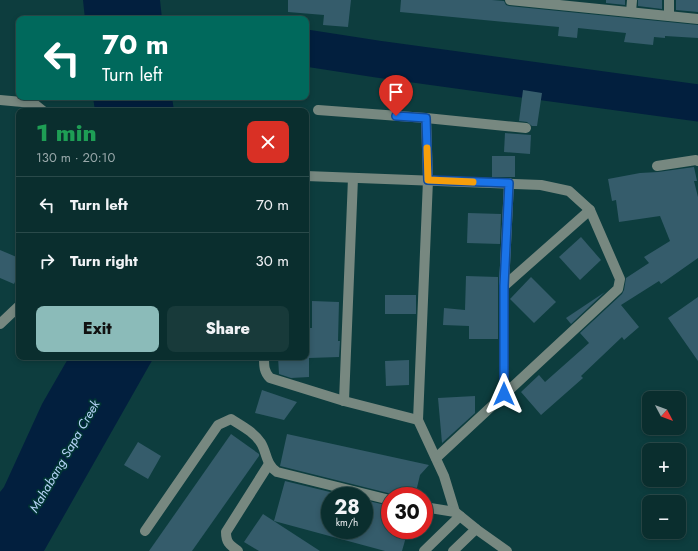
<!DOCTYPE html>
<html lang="en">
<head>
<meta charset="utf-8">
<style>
  body { margin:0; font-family:Jost,sans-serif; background:#183a3a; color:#f1f3f6; height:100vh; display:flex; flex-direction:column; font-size:15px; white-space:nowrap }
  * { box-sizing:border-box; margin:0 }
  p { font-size:13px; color:#99a8aa }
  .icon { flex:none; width:22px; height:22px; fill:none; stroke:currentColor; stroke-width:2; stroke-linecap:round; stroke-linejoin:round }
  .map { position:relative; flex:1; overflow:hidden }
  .details { position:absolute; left:16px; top:108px; width:293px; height:252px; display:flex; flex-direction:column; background:#0a2e2e; border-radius:8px; box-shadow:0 2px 6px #0003,0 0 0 1px #2a4a4a }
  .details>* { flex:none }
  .guide { position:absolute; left:16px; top:16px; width:293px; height:84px; border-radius:8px; box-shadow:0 2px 6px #0003,0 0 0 1px #2a4a4a; background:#00695c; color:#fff; overflow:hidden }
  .needle { width:26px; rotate:131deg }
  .buttons { position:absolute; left:642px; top:391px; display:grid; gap:8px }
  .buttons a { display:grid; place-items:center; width:44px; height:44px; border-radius:8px; background:#0a2e2e; box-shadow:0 2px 6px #0003,0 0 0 1px #2a4a4a; font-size:20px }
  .speed { position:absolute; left:321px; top:487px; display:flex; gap:8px; font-size:20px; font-weight:700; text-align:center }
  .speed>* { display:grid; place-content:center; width:52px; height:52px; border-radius:50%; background:#0a2e2e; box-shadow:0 2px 6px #0003,0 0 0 1px #2a4a4a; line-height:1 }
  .speed small { font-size:10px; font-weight:400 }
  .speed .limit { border:6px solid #d22; background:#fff; color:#111 }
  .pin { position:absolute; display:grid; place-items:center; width:34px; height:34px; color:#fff; margin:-41px -17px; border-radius:50% 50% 50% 0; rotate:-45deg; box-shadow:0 0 4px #0007 }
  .pin .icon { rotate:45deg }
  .me { position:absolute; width:44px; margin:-22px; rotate:0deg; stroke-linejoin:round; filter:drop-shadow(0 0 3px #0008) }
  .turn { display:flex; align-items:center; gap:14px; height:84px; padding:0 20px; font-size:18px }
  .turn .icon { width:52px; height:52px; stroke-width:2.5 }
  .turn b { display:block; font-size:28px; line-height:34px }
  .round { display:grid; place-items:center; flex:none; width:42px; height:42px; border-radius:8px; background:#183a3a }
  .summary { display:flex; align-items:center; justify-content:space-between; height:68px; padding:0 20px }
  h1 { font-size:24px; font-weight:800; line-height:30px; color:#1e9e55 }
  .primary-button { display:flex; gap:8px; margin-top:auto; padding:8px 20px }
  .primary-button a { flex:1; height:46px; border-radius:8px; background:#8bbbb9; color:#111; font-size:16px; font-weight:800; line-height:46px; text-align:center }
  .primary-button a+a { background:#183a3a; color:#f1f3f6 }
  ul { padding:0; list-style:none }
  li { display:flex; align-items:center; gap:12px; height:56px; padding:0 20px; border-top:1px solid #2a4a4a }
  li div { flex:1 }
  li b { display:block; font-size:15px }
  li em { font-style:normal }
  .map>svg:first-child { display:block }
  .water { fill:#021f3e }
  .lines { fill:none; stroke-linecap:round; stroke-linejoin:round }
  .river { stroke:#021f3e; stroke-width:37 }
  .building { fill:#355c6b }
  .minor { stroke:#778880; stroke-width:10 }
  .route-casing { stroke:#114b97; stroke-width:10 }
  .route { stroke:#1a73e8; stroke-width:7 }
  .slow { stroke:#f59e0b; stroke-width:7 }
  .labels { text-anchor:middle; stroke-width:3.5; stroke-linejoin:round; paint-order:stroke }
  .water-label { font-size:13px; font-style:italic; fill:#b5d3f6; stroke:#003334 }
</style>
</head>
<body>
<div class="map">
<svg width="698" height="551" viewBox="0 0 698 551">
  <rect width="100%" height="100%" fill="#0d3d3e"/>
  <!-- water -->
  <g class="water">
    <path d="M83,0h77l2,19h-77z"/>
    <path d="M93,97h79l2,14h-79z"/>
    <path d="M69,357h85l-110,194h-44v-59l4,-5 38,-83z"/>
  </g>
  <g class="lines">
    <!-- river -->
    <path class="river" d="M306,48l71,11 321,44"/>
  </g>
  <!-- building -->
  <g class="building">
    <path d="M288,0h63l-3,27 -25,-2 1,-10 -36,-3z"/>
    <path d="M401,0h91l12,1 2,4 3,1 189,19v13l-33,-2v2l-11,-1 -1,8 -29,-3 2,-9 -48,-5 -1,10 -19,-2 1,-9 -159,-15z"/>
    <path d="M606,0h19v5l-19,-2z"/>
    <path d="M638,0h24v9l-24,-3z"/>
    <path d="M676,0h22v12l-22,-2z"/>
    <path d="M523,90l19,3 -5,33h-5l-5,-4 -8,-1z"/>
    <path d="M505,133l26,2 -1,19 -26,-2z"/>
    <rect x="492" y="156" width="23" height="21"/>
    <path d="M694,167l3,14h-3l4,16v61l-37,26 -2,-3 -38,24 18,22 -15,13 -2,-3 -41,39 2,2 -42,37 -20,-23 18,-17 6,7 44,-39 -9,-10 42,-39 2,-4 2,-12 23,-15 -5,-6 26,-16 -10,-25 -41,6 -3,-22 -4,1 -4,-22 32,-6 18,-1z"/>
    <path d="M468,213l33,1 -1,30 -33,-1z"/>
    <path d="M581,237l20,23 -21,20 -21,-23z"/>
    <path d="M0,250l19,8v15l-5,11 -14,-6z"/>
    <path d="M466,276l32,1v62h-29v-13l-26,-1 1,-17 21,2z"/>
    <path d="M531,277l25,25 -22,21 -24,-24z"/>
    <path d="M605,292l-34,32 -5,-6z"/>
    <rect x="385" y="295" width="31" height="19"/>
    <path d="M698,297v64l-30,-43z"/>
    <path d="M312,301l27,1 -1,39h2l-1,16 -30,1v19l-18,1 -12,-4 -1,-17h28v-29h6z"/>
    <path d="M409,360v25l-23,1 -1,-25z"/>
    <path d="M262,390l35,12 -13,18 -29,-7z"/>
    <path d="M475,396v17l-33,30 -4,-45z"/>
    <path d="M231,434l28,20v2l-67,95h-43z"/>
    <path d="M287,434l142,31 -9,10 -5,21h-20l-3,-2 -112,-28z"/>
    <path d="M138,442l23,14 -13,23 -24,-14z"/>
    <path d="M285,481l45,11v38h34v-30l26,6v24h18l-6,21h-17l-111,-30z"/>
    <path d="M263,514l57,37h-61l-15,-9z"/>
  </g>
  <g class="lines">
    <!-- minor -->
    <g class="minor">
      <path d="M510,0l188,19"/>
      <path d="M631,12l1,-12"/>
      <path d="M669,16v-16"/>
      <path d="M0,100l33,3 10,8"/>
      <path d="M318,110l108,8 100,10"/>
      <path d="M426,118l2,62 -10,240 26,56 11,36 21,17 31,22"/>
      <path d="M657,166l39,-6 2,1"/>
      <path d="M306,176l235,9 28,6 21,19 30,69 -2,10 -182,169"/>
      <path d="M504,286l86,-76"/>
      <path d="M0,324l19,-18"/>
      <path d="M264,357c0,9 0,15 6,21l74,23 74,19"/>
      <path d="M504,394v-108l5,-103"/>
      <path d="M344,401l9,-223"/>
      <path d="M424,507l31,5"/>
      <path d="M145,531l73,-106 13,-6c11,7 23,13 30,24 6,10 5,22 16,29l113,28"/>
      <path d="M238,551c-8,-6 -12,-8 -12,-19l43,-68"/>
      <path d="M424,551l36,-35"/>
      <path d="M453,551l23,-22"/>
    </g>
  </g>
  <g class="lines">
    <!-- route casing -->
    <g class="route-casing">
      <path id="route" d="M396,116l30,2 2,62 81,3 -5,103v108"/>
    </g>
    <!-- route -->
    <use href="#route" class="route"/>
    <!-- slow -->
    <path class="slow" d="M427,148l1,32 45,2"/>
  </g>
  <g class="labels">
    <!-- water labels -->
    <g class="water-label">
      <text transform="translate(64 456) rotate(-60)" y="5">Mahabang Sapa Creek</text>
    </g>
  </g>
</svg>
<div class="buttons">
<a><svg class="needle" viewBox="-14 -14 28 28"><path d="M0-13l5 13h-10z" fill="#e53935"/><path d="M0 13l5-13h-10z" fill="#99a8aa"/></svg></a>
<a>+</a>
<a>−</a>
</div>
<div class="speed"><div>28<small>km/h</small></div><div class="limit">30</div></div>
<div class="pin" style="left:396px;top:116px;background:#d93025"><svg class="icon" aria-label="arrive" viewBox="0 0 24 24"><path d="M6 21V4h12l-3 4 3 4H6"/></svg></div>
<svg class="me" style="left:504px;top:394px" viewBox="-20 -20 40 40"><path d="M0-17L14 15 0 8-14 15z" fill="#1a73e8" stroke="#fff" stroke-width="4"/></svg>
<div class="guide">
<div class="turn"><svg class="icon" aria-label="left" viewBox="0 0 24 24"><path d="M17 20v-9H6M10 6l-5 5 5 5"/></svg><div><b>70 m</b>Turn left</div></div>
</div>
<section class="details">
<div class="summary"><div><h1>1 min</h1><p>130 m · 20:10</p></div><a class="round" style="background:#d93025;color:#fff"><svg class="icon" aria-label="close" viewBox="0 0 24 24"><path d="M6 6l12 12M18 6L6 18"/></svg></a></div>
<ul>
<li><svg class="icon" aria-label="left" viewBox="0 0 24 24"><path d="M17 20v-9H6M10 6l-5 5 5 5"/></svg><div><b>Turn left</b></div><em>70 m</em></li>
<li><svg class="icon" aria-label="right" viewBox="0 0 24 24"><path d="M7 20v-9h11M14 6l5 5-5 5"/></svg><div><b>Turn right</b></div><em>30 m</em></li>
</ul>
<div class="primary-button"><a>Exit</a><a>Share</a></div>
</section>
</div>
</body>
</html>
